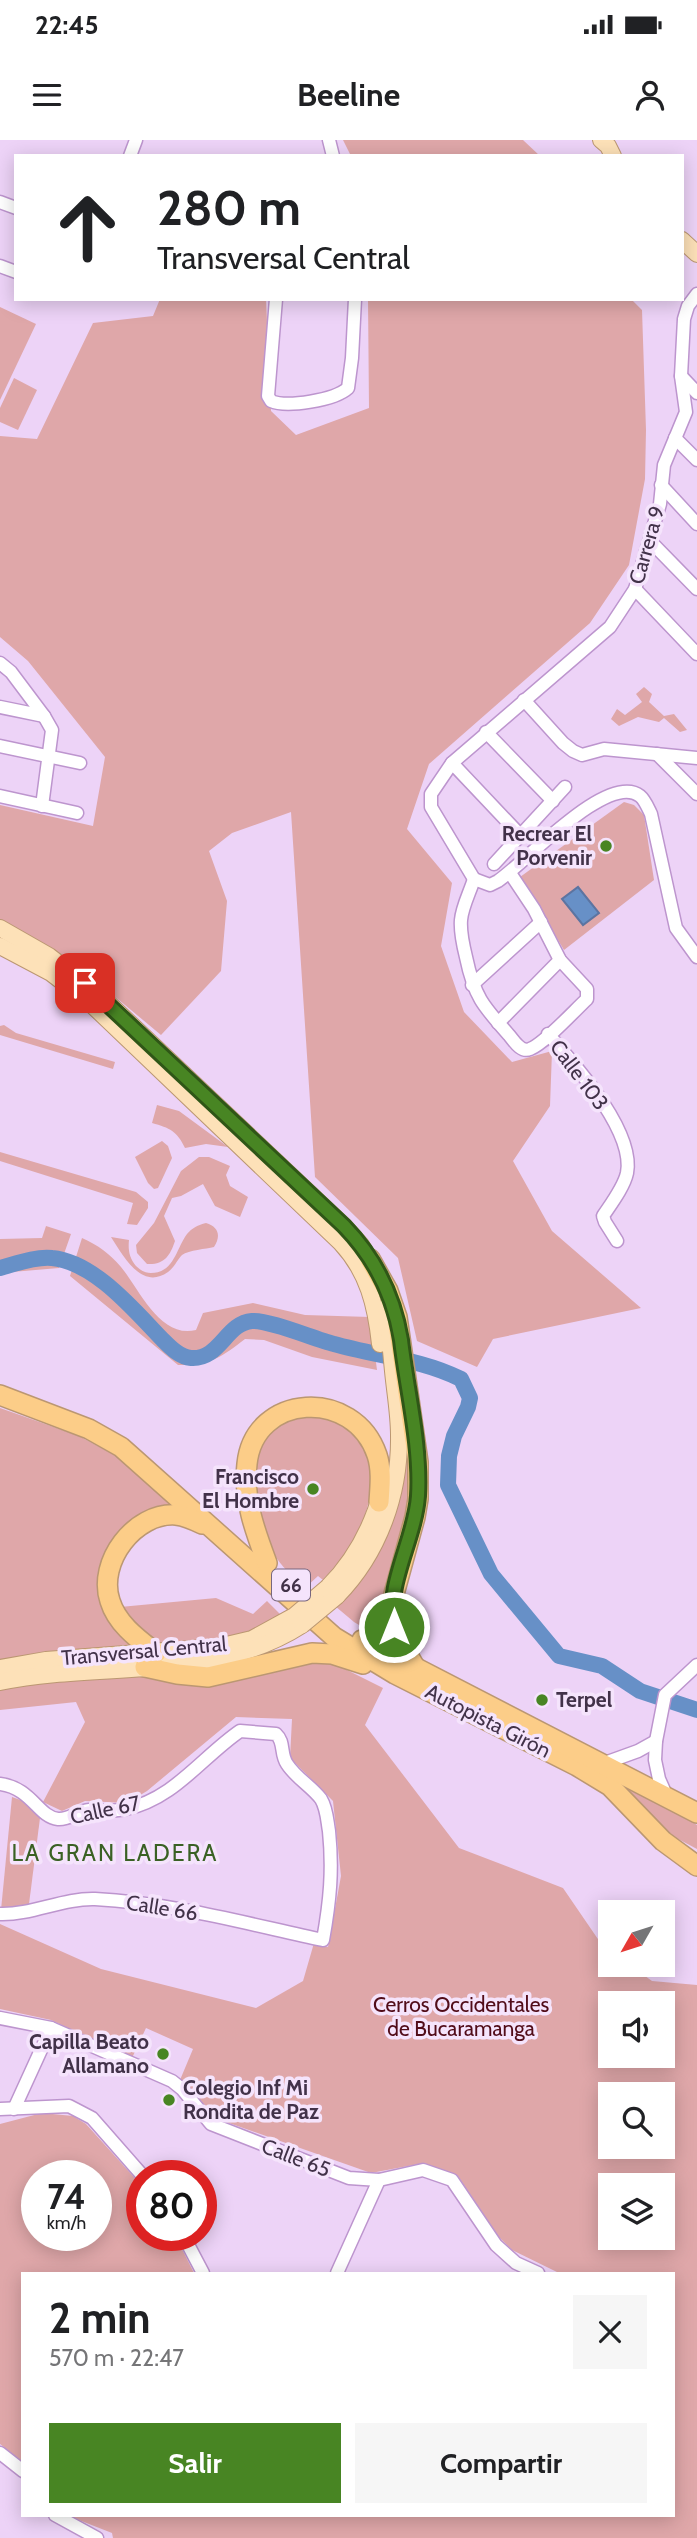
<!DOCTYPE html>
<html lang="es">
<head>
<meta charset="utf-8">
<style>
  body { margin:0; font-family:Cabin,sans-serif; background:#f6f6f6; color:#202124; height:100vh; display:flex; flex-direction:column; font-size:26px; white-space:nowrap }
  * { box-sizing:border-box; margin:0 }
  p { font-size:23px; color:#757577 }
  .icon { flex:none; width:38px; height:38px; fill:none; stroke:currentColor; stroke-width:2; stroke-linecap:round; stroke-linejoin:round }
  .map { position:relative; flex:1; overflow:hidden }
  .sheet { position:absolute; left:21px; top:2132px; width:654px; height:245px; display:flex; flex-direction:column; background:#fff; border-radius:0px; box-shadow:0 4px 18px #0003 }
  .sheet>* { flex:none }
  .guide { position:absolute; left:14px; top:14px; width:670px; height:147px; border-radius:0px; box-shadow:0 4px 18px #0003; background:#fff; color:#202124; overflow:hidden }
  .needle { width:46px; rotate:231deg }
  .tools { position:absolute; left:598px; top:1760px; display:grid; gap:14px }
  .tools a { display:grid; place-items:center; width:77px; height:77px; border-radius:0px; background:#fff; box-shadow:0 4px 18px #0003; font-size:35px }
  .speed { position:absolute; left:21px; top:2020px; display:flex; gap:14px; font-size:35px; font-weight:700; text-align:center }
  .speed>* { display:grid; place-content:center; width:91px; height:91px; border-radius:50%; background:#fff; box-shadow:0 4px 18px #0003; line-height:1 }
  .speed small { font-size:18px; font-weight:400 }
  .speed .limit { border:10px solid #d22; background:#fff; color:#111 }
  .pin { position:absolute; display:grid; place-items:center; width:60px; height:60px; color:#fff; margin:-30px; border-radius:14px; box-shadow:0 4px 10px #0006 }
  .me { position:absolute; width:77px; margin:-38px; rotate:0deg; stroke-linejoin:round; filter:drop-shadow(0 0 5px #0008) }
  .turn { display:flex; align-items:center; gap:24px; height:147px; padding:0 28px; font-size:32px }
  .turn .icon { width:91px; height:91px; stroke-width:2.5 }
  .turn b { display:block; font-size:49px; line-height:60px }
  .round { display:grid; place-items:center; flex:none; width:74px; height:74px; border-radius:0px; background:#f6f6f6 }
  .head { display:flex; align-items:center; justify-content:space-between; height:119px; padding:0 28px }
  h1 { font-size:42px; font-weight:700; line-height:52px }
  .cta { display:flex; gap:14px; margin-top:auto; padding:14px 28px }
  .cta a { flex:1; height:80px; border-radius:0px; background:#488523; color:#fff; font-size:28px; font-weight:700; line-height:80px; text-align:center }
  .cta a+a { background:#f6f6f6; color:#202124 }
  .status { display:flex; justify-content:space-between; align-items:center; height:49px; padding:0 35px; background:#fff; direction:ltr }
  .status svg { height:19px; fill:currentColor }
  header { display:flex; justify-content:space-between; align-items:center; height:91px; padding:0 28px; background:#fff; font-size:32px; font-weight:700 }
  .map>svg:first-child { display:block }
  .green { fill:#dfa7a9; fill-rule:evenodd }
  .water { fill:#6790c7; stroke:#5c74a1; stroke-width:2 }
  .lines { fill:none; stroke-linecap:round; stroke-linejoin:round }
  .river { stroke:#6790c7; stroke-width:16 }
  .minor-casing { stroke:#bd95ce; stroke-width:15 }
  .major-casing { stroke:#bb9772; stroke-width:18 }
  .highway-casing { stroke:#bb9772; stroke-width:22 }
  .minor { stroke:#fff; stroke-width:12 }
  .major { stroke:#fde1b8; stroke-width:16 }
  .highway { stroke:#fccd88; stroke-width:19 }
  .major-bridge-casing { stroke:#bb9772; stroke-width:18; stroke-linecap:butt }
  .major-bridge { stroke:#fde1b8; stroke-width:16 }
  .route-casing { stroke:#2f5617; stroke-width:18 }
  .route { stroke:#488523; stroke-width:12 }
  .poi-dot { fill:#488523; stroke:#f5e4fc; stroke-width:2.5 }
  .labels { text-anchor:middle; stroke-width:7; stroke-linejoin:round; paint-order:stroke }
  .shield { fill:#f5e4fc; stroke:#78677f; stroke-width:2 }
  .shield-label { font-size:19px; font-weight:bold; fill:#423249 }
  .street-label { font-size:21px; fill:#423249; stroke:#f5e4fc }
  .poi-label { font-size:21px; font-weight:bold; fill:#423249; stroke:#f5e4fc; text-anchor:end }
  .park-label { font-size:21px; fill:#510c19; stroke:#f5e4fc }
  .neighbourhood-label { font-size:23px; letter-spacing:2px; fill:#3a6124; stroke:#f5e4fc }
</style>
</head>
<body>
<div class="status"><b>22:45</b><svg viewBox="0 0 49 12"><path d="M0 12V9h3v3zM5 12V6h3v6zM10 12V3h3v9zM15 12V0h3v12zM26 1h20v11H26zM47 4h2v5h-2z"/></svg></div>
<header><svg class="icon" aria-label="menu" viewBox="0 0 24 24"><path d="M4 6h16M4 12h16M4 18h16"/></svg>Beeline<svg class="icon" aria-label="person" viewBox="0 0 24 24"><circle cx="12" cy="8" r="4"/><path d="M4 21q1-7 8-7t8 7"/></svg></header>
<div class="map">
<svg width="697" height="2398" viewBox="0 0 697 2398">
  <rect width="100%" height="100%" fill="#edd3f7"/>
  <!-- green -->
  <g class="green">
    <path d="M343,0h180l17,16h-189z"/>
    <path d="M160,159h106l5,112 25,24 73,-27 -1,-109h263l11,11 4,120 -1,49 -16,86 -39,58 -161,141 -22,65 45,54 -11,63 23,66 48,50 40,-11 -2,55 -37,55 39,70 89,77 -148,31 -16,28 -60,-26 -19,-83 -83,-81 -24,-365 -59,21 -23,18 18,50 -6,70 -60,64 -72,-60 -45,-31 -44,-23v-116l93,21 12,-69 -77,-96 -28,-24v-201l37,3 56,-116 60,-7z"/>
    <path d="M0,167l36,17 -36,76z"/>
    <path d="M14,238l23,12 -19,40 -18,-8v-14z"/>
    <path d="M644,547l8,7 -3,8 15,14 10,-2 13,16 -7,2 -16,-14 -5,4 -21,-5 -19,9 -8,-7 6,-10 8,6 17,-13 -6,-8z"/>
    <path d="M624,662l10,3 10,10 10,65 -90,70 -44,-73z"/>
    <path d="M4,885l12,8 99,29 -2,7 -113,-34v-9z"/>
    <path d="M157,965l22,6 49,36 -22,-3 -21,4c-8,-17 -15,-20 -33,-25z"/>
    <path d="M162,1001l6,5 4,12 -14,30 -4,1 -6,-6 -13,-26z"/>
    <path d="M0,1012l136,40 12,10v6l-11,17 -10,-1 6,-21 -133,-42z"/>
    <path d="M199,1017h10l21,9 -4,9 4,11 18,11 -8,20 -25,-11 -12,-22 -22,12 -9,2 -8,18 11,25c-5,15 -11,24 -28,23l-10,-11 -1,-8 18,-22 27,-52z"/>
    <path d="M206,1083c13,4 15,13 8,24 -8,2 -25,3 -32,8 -5,5 -8,13 -14,17 -27,19 -45,-17 -57,-35l18,3c-1,9 0,18 7,26 4,4 9,7 15,7 23,0 25,-24 36,-39 5,-6 11,-9 19,-11z"/>
    <path d="M46,1086l25,8 -12,34 -59,5v-34l42,-1z"/>
    <path d="M82,1098c16,7 28,16 39,29 19,23 39,72 75,63l7,-17 50,-10 52,12 65,2 7,53 -65,-13 -48,-17 -19,-1c-23,18 -36,27 -67,26l-108,-89z"/>
    <path d="M0,1268l79,28 39,21 61,50 -27,5 -50,62 33,71 8,32 65,7 102,-22 25,2 48,24 -18,37 94,123 104,40 39,57 9,6v14h19l22,16 45,4v553h-584l-1,-5 -46,-18h608v-242h-115l-47,-23 -14,-14 -40,-60 -34,-13 -53,10 -159,-56 -32,-37 13,-31 -47,-21 -14,30 -81,-38 -51,-11v-85l101,45 155,39 47,-27 11,-38 14,4 13,-71 -8,-75 -43,-43 2,-39 -56,-2 -89,74 -20,12 -42,-2 -23,10 -19,-9 42,-80 -9,-20 -76,8zM611,1864h52v52h-52zM611,1955h52v52h-52zM611,2046h52v52h-52z"/>
    <path d="M327,1275c8,5 22,10 28,17 30,32 14,86 -7,118 -7,11 -17,20 -25,30l-5,-4 -13,12c-11,-11 -25,-22 -32,-36 -13,-26 -29,-83 -13,-110 7,-11 23,-21 35,-25 9,-4 22,-2 32,-2z"/>
    <path d="M403,1286l11,58 -18,163 -42,-25 -19,-16 9,-7z"/>
    <path d="M216,1458l37,16 14,-13 14,14 -28,17 -39,12 -54,3 -14,-10 -26,-30z"/>
    <path d="M606,1638l38,14 53,33v24l-32,-17z"/>
    <path d="M12,1657l14,5 14,16 -11,86 -28,6z"/>
    <path d="M42,1973l31,3 13,8 56,62v49h33l19,38h-171v189l-23,-18v-320zM37,2035h59v60h-59z"/>
  </g>
  <!-- water -->
  <path class="water" d="M578,747l21,26 -16,12 -21,-26z"/>
  <g class="lines">
    <!-- river -->
    <path class="river" d="M0,1128c15,-4 36,-12 52,-10 42,4 81,51 109,80 8,8 18,19 30,20 29,2 35,-35 61,-37 18,-1 62,18 82,23 42,12 87,15 127,35l9,19 -2,9 -14,29 -5,20 -1,29 43,89 68,82 43,10 38,25 57,19"/>
    <!-- minor casing -->
    <g class="minor-casing">
      <g id="minor">
        <path d="M329,0l4,16"/>
        <path d="M130,16l6,-16"/>
        <path d="M0,62l16,6"/>
        <path d="M0,126l16,6"/>
        <path d="M276,159l-8,97 3,5c16,7 64,-1 77,-13l4,-30 3,-59"/>
        <path d="M681,236l16,17"/>
        <path d="M675,298l22,22"/>
        <path d="M661,345l36,39"/>
        <path d="M651,402l46,47"/>
        <path d="M635,449l62,65"/>
        <path d="M0,523l11,9 33,44 8,14 -10,76"/>
        <path d="M524,560l39,43 10,8 9,4 22,-6 93,9"/>
        <path d="M0,567l44,9"/>
        <path d="M486,592l67,69"/>
        <path d="M0,606l80,17"/>
        <path d="M657,614l40,40"/>
        <path d="M452,623l69,73"/>
        <path d="M0,656l77,17"/>
        <path d="M494,724l71,-77"/>
        <path d="M474,739l-43,-72v-13l21,-31 158,-136 25,-38 25,-85 4,-39 22,-53 -5,-36 3,-57 4,-13 9,-12"/>
        <path d="M474,739c-4,13 -12,28 -13,41 -1,12 2,25 5,37 8,39 17,49 43,78 5,6 12,18 21,14 14,-5 44,-38 57,-50v-10l-27,-29 -26,-51 -24,-36"/>
        <path d="M474,739l16,6 8,-4c27,-18 110,-110 142,-85 5,4 8,12 11,18l25,114 21,29"/>
        <path d="M472,845l69,-63"/>
        <path d="M498,883l62,-63"/>
        <path d="M548,894c27,31 87,97 79,139 -3,14 -16,31 -24,43l2,6 12,19"/>
        <path d="M602,1624l36,-13 18,-10"/>
        <path d="M0,1644c32,4 38,33 58,35 11,1 20,-8 31,-9 12,0 25,2 37,-1 48,-10 76,-52 114,-78l36,3c9,8 4,20 11,30 9,14 24,22 34,35 6,10 6,21 8,32 4,39 1,70 -6,109 -75,-16 -151,-37 -228,-41 -32,-1 -63,16 -95,15"/>
        <path d="M667,1657l-8,-18 -4,-19 1,-19 9,-46 32,-30"/>
        <path d="M0,1878l51,10 121,53 10,8 29,35 138,54 30,2 44,-10 29,10 44,65 20,18 22,10"/>
        <path d="M0,1969l69,-3 23,12 50,57"/>
        <path d="M14,1969l37,-81"/>
        <path d="M183,2095l20,38"/>
        <path d="M337,2133l42,-93"/>
        <path d="M0,2313l23,18"/>
        <path d="M55,2375l42,23"/>
      </g>
    </g>
    <!-- major casing -->
    <g class="major-casing">
      <g id="major">
        <path d="M601,0l7,6 5,10"/>
        <path d="M682,100l15,14"/>
        <path d="M0,788l49,28 52,40 243,230 17,19 14,24"/>
        <path d="M0,806l51,27 39,30 251,240c27,29 35,63 39,101"/>
        <path d="M328,1447c27,-27 44,-60 54,-96"/>
        <path d="M337,1456c42,-43 63,-102 62,-161 0,-21 -4,-43 -6,-64 -2,-21 -4,-43 -7,-64"/>
        <path d="M0,1528l46,-8 172,-13 34,-8 42,-23"/>
        <path d="M0,1542c101,-21 212,1 302,-57"/>
      </g>
    </g>
    <!-- highway casing -->
    <g class="highway-casing">
      <g id="highway">
        <path d="M370,1119l18,32 9,26 21,145v37l-3,18 -21,77 -2,20 9,29 14,24"/>
        <path d="M0,1255l89,34 32,18 213,190 61,37 182,92 33,20 53,55 34,25"/>
        <path d="M267,1423c-12,-32 -24,-64 -20,-99 7,-71 107,-77 130,-9 5,15 3,32 2,47"/>
        <path d="M362,1500l335,173"/>
        <path d="M156,1513c-18,-14 -39,-29 -46,-52 -13,-39 25,-89 66,-86 9,1 18,5 26,9"/>
        <path d="M145,1527l32,7 31,3 104,-24 20,1 31,10"/>
      </g>
    </g>
    <!-- minor -->
    <use href="#minor" class="minor"/>
    <!-- major -->
    <use href="#major" class="major"/>
    <!-- highway -->
    <use href="#highway" class="highway"/>
    <!-- major-bridge casing -->
    <g class="major-bridge-casing">
      <g id="major-bridge">
        <path d="M294,1476l34,-29"/>
        <path d="M302,1485l35,-29"/>
      </g>
    </g>
    <!-- major-bridge -->
    <use href="#major-bridge" class="major-bridge"/>
  </g>
  <g class="lines">
    <!-- route casing -->
    <g class="route-casing">
      <path id="route" d="M85,843l259,243c31,32 50,71 57,114 6,51 20,105 17,156 -3,43 -33,90 -24,131"/>
    </g>
    <!-- route -->
    <use href="#route" class="route"/>
  </g>
  <!-- markers -->
  <g class="poi-dot">
    <circle cx="606" cy="706" r="7"/>
    <circle cx="313" cy="1349" r="7"/>
    <circle cx="542" cy="1560" r="7"/>
    <circle cx="163" cy="1914" r="7"/>
    <circle cx="169" cy="1960" r="7"/>
  </g>
  <g class="labels">
    <!-- shield labels -->
    <rect class="shield" x="272" y="1429.5" width="38" height="31" rx="5"/>
    <g class="shield-label">
      <text x="291" y="1452">66</text>
    </g>
    <!-- street labels -->
    <g class="street-label">
      <text transform="translate(647 405) rotate(-74)" y="7">Carrera 9</text>
      <text transform="translate(579 935) rotate(53)" y="7">Calle 103</text>
      <text transform="translate(144 1511) rotate(-5)" y="7">Transversal Central</text>
      <text transform="translate(488 1581) rotate(27)" y="7">Autopista Girón</text>
      <text transform="translate(105 1670) rotate(-12)" y="7">Calle 67</text>
      <text transform="translate(162 1768) rotate(9)" y="7">Calle 66</text>
      <text transform="translate(296 2018) rotate(21)" y="7">Calle 65</text>
    </g>
    <!-- poi labels -->
    <g class="poi-label">
      <text x="592" y="701">Recrear El<tspan x="592" dy="24">Porvenir</tspan></text>
      <text x="299" y="1344">Francisco<tspan x="299" dy="24">El Hombre</tspan></text>
      <text x="556" y="1567" text-anchor="start">Terpel</text>
      <text x="149" y="1909">Capilla Beato<tspan x="149" dy="24">Allamano</tspan></text>
      <text x="183" y="1955" text-anchor="start">Colegio Inf Mi<tspan x="183" dy="24">Rondita de Paz</tspan></text>
    </g>
    <!-- park labels -->
    <g class="park-label">
      <text x="461" y="1872">Cerros Occidentales<tspan x="461" dy="24">de Bucaramanga</tspan></text>
    </g>
    <!-- neighbourhood labels -->
    <g class="neighbourhood-label">
      <text x="115" y="1721">LA GRAN LADERA</text>
    </g>
  </g>
</svg>
<div class="tools">
<a><svg class="needle" viewBox="-14 -14 28 28"><path d="M0-13l5 13h-10z" fill="#e53935"/><path d="M0 13l5-13h-10z" fill="#757577"/></svg></a>
<a><svg class="icon" aria-label="sound" viewBox="0 0 24 24"><path d="M4 9h4l5-4v14l-5-4H4zM17 9q2 3 0 6"/></svg></a>
<a><svg class="icon" aria-label="search" viewBox="0 0 24 24"><circle cx="10" cy="10" r="6"/><path d="M15 15l6 6"/></svg></a>
<a><svg class="icon" aria-label="layers" viewBox="0 0 24 24"><path d="M12 4l9 5-9 5-9-5zM3 14l9 5 9-5"/></svg></a>
</div>
<div class="speed"><div>74<small>km/h</small></div><div class="limit">80</div></div>
<div class="pin" style="left:85px;top:843px;background:#d93025"><svg class="icon" aria-label="arrive" viewBox="0 0 24 24"><path d="M6 21V4h12l-3 4 3 4H6"/></svg></div>
<svg class="me" style="left:394px;top:1487px" viewBox="-20 -20 40 40"><circle r="17" fill="#488523" stroke="#fff" stroke-width="3"/><path d="M0-11L8 9 0 5-8 9z" fill="#fff"/></svg>
<div class="guide">
<div class="turn"><svg class="icon" aria-label="ahead" viewBox="0 0 24 24"><path d="M12 20V5M6 11l6-6 6 6"/></svg><div><b>280 m</b>Transversal Central</div></div>
</div>
<section class="sheet">
<div class="head"><div><h1>2 min</h1><p>570 m · 22:47</p></div><a class="round"><svg class="icon" aria-label="close" viewBox="0 0 24 24"><path d="M6 6l12 12M18 6L6 18"/></svg></a></div>
<div class="cta"><a>Salir</a><a>Compartir</a></div>
</section>
</div>
</body>
</html>
